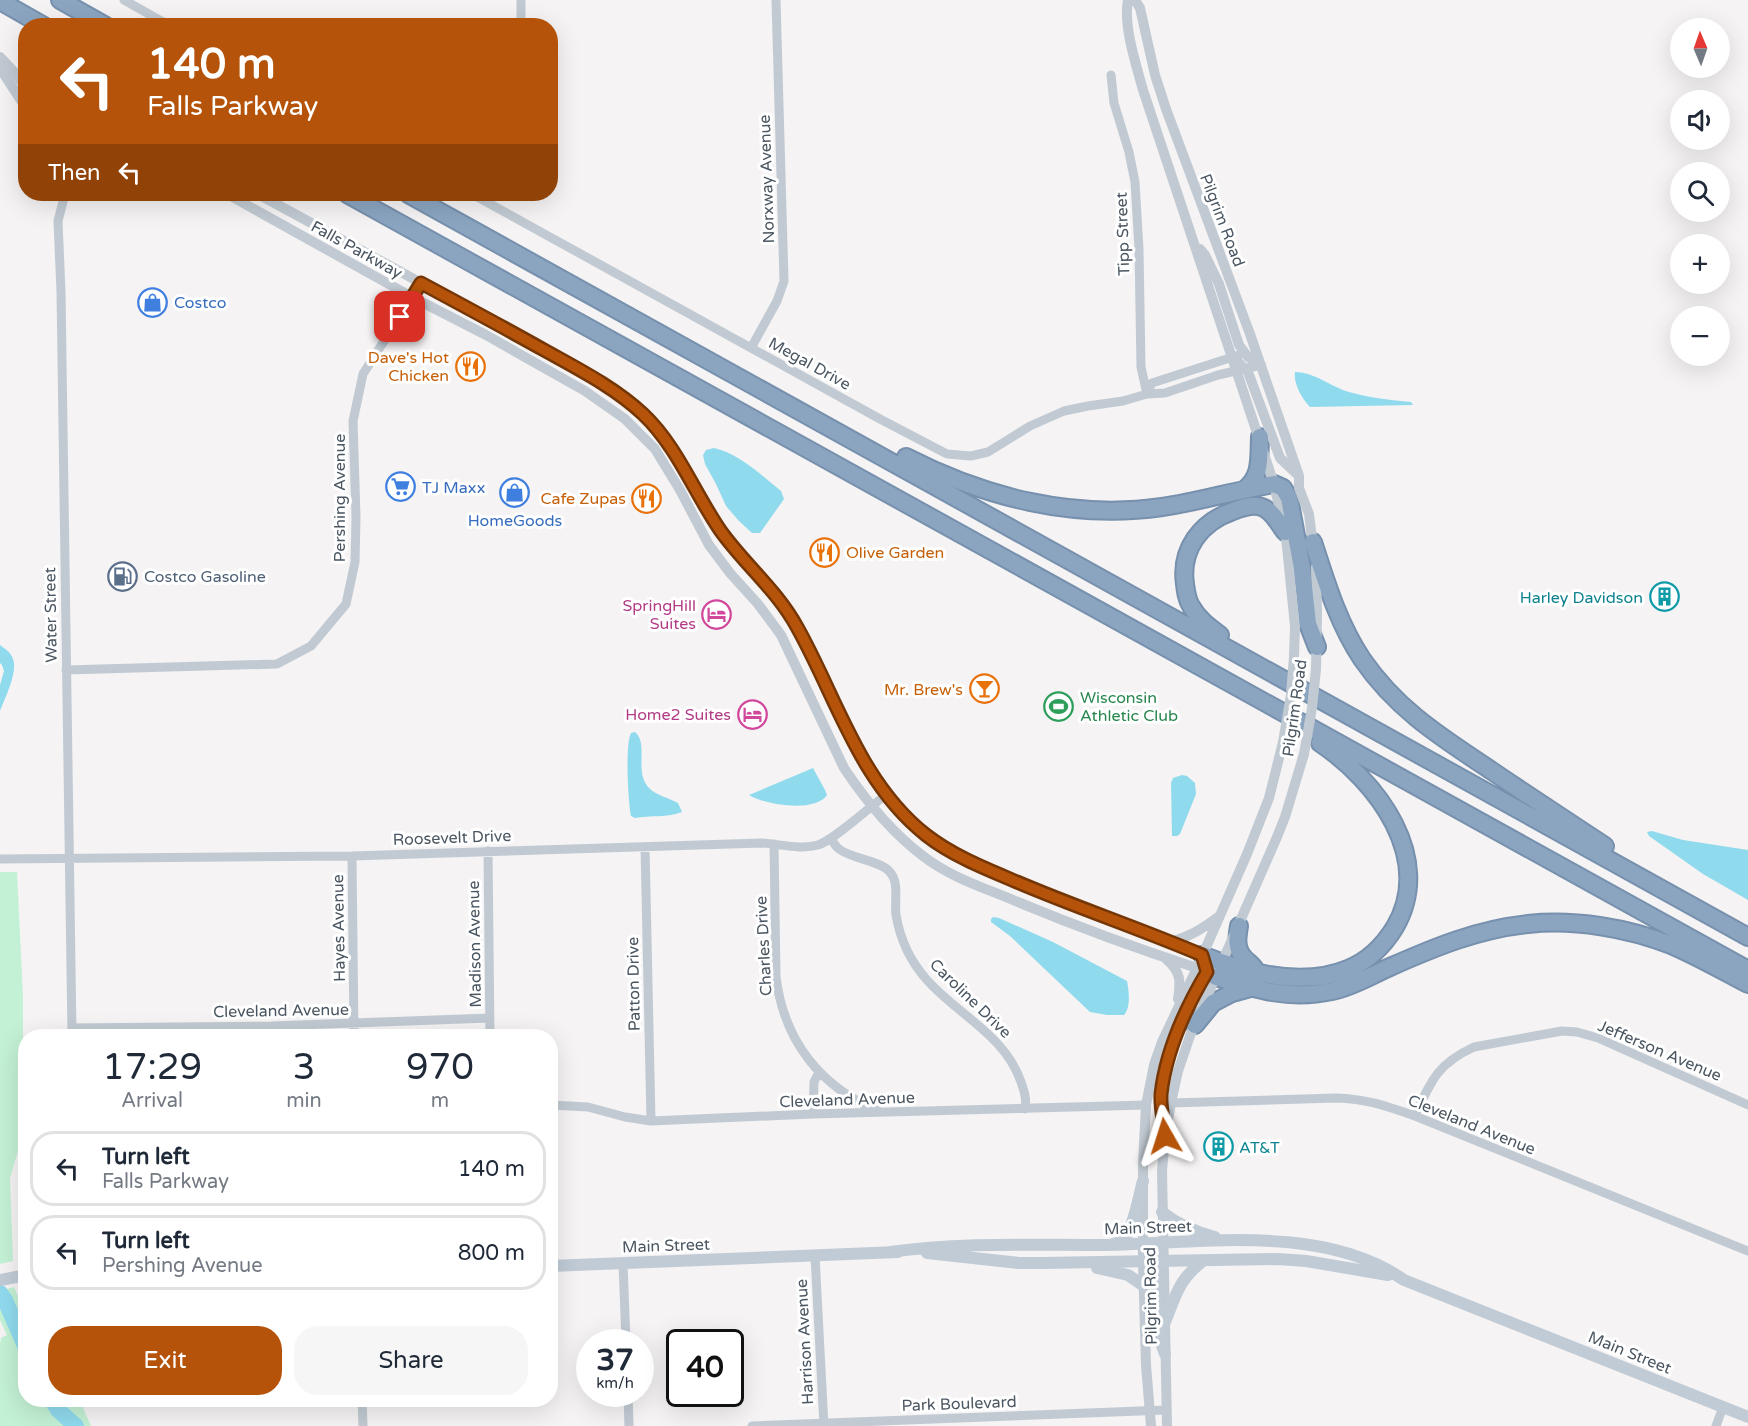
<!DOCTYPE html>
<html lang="en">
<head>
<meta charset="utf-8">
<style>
	:root { --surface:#fff; --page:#f6f6f7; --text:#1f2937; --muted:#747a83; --line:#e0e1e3; --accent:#b45309 }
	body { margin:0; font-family:"Varela Round",sans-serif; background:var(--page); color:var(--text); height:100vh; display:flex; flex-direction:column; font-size:22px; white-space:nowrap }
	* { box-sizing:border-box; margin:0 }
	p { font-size:20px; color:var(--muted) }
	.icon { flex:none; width:33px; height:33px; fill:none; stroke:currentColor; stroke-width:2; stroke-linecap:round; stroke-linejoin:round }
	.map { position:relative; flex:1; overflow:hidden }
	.sheet { position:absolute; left:18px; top:1029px; width:540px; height:378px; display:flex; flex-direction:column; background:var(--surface); border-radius:24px; box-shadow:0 6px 24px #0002 }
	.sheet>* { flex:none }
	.banner { position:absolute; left:18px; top:18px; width:540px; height:183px; border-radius:24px; box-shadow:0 6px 24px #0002; background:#b45309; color:#fff; overflow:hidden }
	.needle { width:39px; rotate:358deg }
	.controls { position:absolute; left:1670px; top:18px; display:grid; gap:12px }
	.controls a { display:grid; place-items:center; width:60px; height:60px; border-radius:50%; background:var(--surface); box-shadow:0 6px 24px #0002; font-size:30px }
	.speed { position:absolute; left:576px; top:1329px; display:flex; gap:12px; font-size:30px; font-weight:700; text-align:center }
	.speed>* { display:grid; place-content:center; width:78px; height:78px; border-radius:50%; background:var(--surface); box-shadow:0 6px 24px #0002; line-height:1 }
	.speed small { font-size:15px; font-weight:400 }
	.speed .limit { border:3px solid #111; border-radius:9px; background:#fff; color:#111 }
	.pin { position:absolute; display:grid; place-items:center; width:51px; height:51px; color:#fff; margin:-26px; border-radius:12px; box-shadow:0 3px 9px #0006 }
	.me { position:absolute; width:66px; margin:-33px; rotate:354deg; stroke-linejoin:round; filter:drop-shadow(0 0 4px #0008) }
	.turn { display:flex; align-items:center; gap:21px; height:126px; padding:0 30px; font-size:27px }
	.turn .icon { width:78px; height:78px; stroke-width:2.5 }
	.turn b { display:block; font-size:42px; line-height:51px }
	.then { display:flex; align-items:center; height:57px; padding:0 30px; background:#0003; gap:12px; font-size:22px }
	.eta { display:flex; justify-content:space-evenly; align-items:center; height:102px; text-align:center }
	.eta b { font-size:36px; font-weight:600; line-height:42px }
	.primary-button { display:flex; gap:12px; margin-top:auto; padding:12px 30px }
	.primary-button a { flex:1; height:69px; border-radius:24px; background:var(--accent); color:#fff; font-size:24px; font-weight:600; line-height:69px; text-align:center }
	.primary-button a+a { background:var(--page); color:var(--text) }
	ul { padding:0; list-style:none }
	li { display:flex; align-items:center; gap:18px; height:75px; margin:0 12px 9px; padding:0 18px; border:3px solid var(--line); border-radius:24px }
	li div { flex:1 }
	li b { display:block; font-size:22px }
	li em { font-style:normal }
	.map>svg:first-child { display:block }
	.green { fill:#c3f1d5 }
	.water { fill:#90daee }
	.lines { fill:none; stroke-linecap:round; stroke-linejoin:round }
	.river { stroke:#90daee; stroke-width:16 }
	.motorway-casing { stroke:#7690ad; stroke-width:20 }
	.minor { stroke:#c1cad2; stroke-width:9 }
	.tertiary { stroke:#c1cad2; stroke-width:10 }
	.secondary { stroke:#c1cbd6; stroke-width:12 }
	.motorway { stroke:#8ba5c1; stroke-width:16 }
	.tertiary-bridge { stroke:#c1cad2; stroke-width:10 }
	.route-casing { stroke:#753606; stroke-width:15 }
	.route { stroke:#b45309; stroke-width:10 }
	.labels { text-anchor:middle; stroke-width:6; stroke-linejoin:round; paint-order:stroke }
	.street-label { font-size:16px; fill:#4a5661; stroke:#fff }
	.shop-label { font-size:16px; fill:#366cbe; stroke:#fff; text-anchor:start }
	.food-label { font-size:16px; fill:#c56008; stroke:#fff; text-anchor:end }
	.service-label { font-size:16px; fill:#4e5e75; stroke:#fff; text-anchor:start }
	.culture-label { font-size:16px; fill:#0d838f; stroke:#fff; text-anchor:end }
	.hotel-label { font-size:16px; fill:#b23c85; stroke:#fff; text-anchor:end }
	.leisure-label { font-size:16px; fill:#27864d; stroke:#fff; text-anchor:start }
</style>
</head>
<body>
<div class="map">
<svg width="1748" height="1426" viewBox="0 0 1748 1426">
	<rect width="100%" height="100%" fill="#f5f3f3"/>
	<path class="green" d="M0 872H17L23 997V1134L10 1178 13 1261 0 1264Z
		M14 1287 25 1314 26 1400H81L84 1410 91 1426H0V1344L1 1338 7 1335 0 1320V1291Z"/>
	<path class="water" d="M1295 372C1315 372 1331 387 1349 392 1370 398 1390 400 1411 402L1413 405 1310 407C1302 399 1293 383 1295 372Z
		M714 448C740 454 761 475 781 491L784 499 760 533H752L739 521 726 506 716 484 705 464 703 455 706 450Z
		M0 645C5 649 11 652 13 659 18 672 5 698 0 711V685L4 671 2 665 0 663Z
		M635 732C649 744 634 770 648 787 655 795 669 798 678 803L682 812C668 818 650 815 635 818L631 816C628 800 625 745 631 733Z
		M813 768 825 790 827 795C815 813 765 805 749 795Z
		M1182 775 1187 776 1195 783 1196 794 1180 834 1177 836H1172L1171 783 1173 778Z
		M1652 831 1683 840 1748 850V900L1703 874 1649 836 1647 832Z
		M993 917 999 918 1053 942 1127 981C1129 991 1131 1007 1124 1015H1107L1090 1012 1010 936 991 922V919Z"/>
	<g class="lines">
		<path class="river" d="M0 1293 5 1300 26 1348
			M52 1400 58 1410 76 1426"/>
		<defs>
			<path id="motorway" d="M60 0 106 26
				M0 1 44 26
				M347 194 1748 970
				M408 194 1748 937
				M906 457C984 497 1073 520 1162 507 1198 502 1233 491 1269 485L1274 484 1283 488 1289 498 1302 568 1308 624 1317 647
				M1244 490C1262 477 1259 458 1260 437
				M1313 542C1326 582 1338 623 1362 659 1397 710 1441 737 1492 771 1529 796 1567 821 1605 846
				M1220 635C1209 627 1198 619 1191 606 1187 600 1186 592 1185 584 1180 549 1201 522 1233 511 1243 507 1255 503 1264 508 1273 512 1279 524 1285 532
				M1239 926C1237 938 1235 949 1245 959 1250 964 1255 966 1257 974
				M1202 955C1246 973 1302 988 1348 969 1368 961 1384 945 1395 927 1435 858 1377 781 1320 743
				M1216 977C1256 990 1290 1000 1332 991 1352 987 1372 975 1390 967 1435 947 1479 929 1528 924 1575 919 1628 928 1671 945 1697 956 1723 971 1748 984
				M1195 1025 1213 1003 1232 993 1250 988"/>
		</defs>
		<use href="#motorway" class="motorway-casing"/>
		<path class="minor" d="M124 0 170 26
			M521 0V26
			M1111 75 1114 103 1129 152 1135 182 1139 249 1141 367 1147 394
			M65 194 58 221 61 292 72 1036
			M472 194 880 419 947 454 971 456 988 452 1030 426 1064 411 1088 406 1123 401 1147 394 1165 393 1218 375 1261 365
			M751 348 777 301 784 281 776 0
			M1147 394 1152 383 1239 355
			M66 670 277 664 311 646 346 604 355 562 356 517 353 421 363 374 421 283
			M831 839C833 842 836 847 839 849 852 859 878 860 889 871 900 882 894 900 896 915 900 939 910 961 927 980 958 1015 1005 1035 1021 1082 1024 1091 1027 1099 1025 1109
			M774 844 776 977C784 1041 820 1087 880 1112
			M645 847 651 1121
			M488 851 490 1036
			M352 856 354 1036
			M0 859 352 856 762 843C780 844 801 850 818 845 834 840 871 806 887 794
			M72 1028 271 1026 490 1018
			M1171 1103 1336 1098C1367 1099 1386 1106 1415 1116L1748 1251
			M550 1105 588 1107 625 1117 651 1121 813 1114 1146 1105
			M813 1114 814 1082 819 1072
			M1415 1116C1431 1081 1437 1064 1474 1047L1562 1031 1577 1032 1598 1038 1748 1105
			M815 1256 824 1426
			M623 1263 626 1342
			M628 1394 629 1426
			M362 1400 363 1426
			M752 1426 1166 1410
			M1716 1426 1723 1407"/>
		<path class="tertiary" d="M1128 0C1123 26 1136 64 1143 90L1274 484 1286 537 1295 626 1294 657
			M1135 0 1140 8 1155 75 1166 109 1250 334 1299 476V488L1309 514 1313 546
			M0 57 16 74 26 88
			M0 68 26 108
			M227 194 412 297 486 335 585 391 625 419 655 449 680 490 709 545 730 573 758 604 781 635 844 768C866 801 891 832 923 856 950 877 982 887 1013 900 1073 925 1135 948 1197 968L1216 977
			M258 194 588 374 617 393 644 415 666 441 720 530 748 565 787 610 835 700 850 737 861 757 877 781 907 817 925 835 943 846 980 866 1040 892 1202 955
			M1200 249 1205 255 1219 284 1239 345 1248 357 1261 365
			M1234 358 1248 372 1280 458 1297 474
			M1316 669 1317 613 1316 567
			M1170 942C1189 937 1202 929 1218 917
			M1166 959C1181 972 1181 981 1178 999
			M1164 1121 1161 1096 1168 1059 1190 1001 1207 972 1206 967
			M1151 1426 1146 1365 1143 1262V1164L1146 1105 1154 1065 1162 1042 1197 968 1247 854 1269 798 1283 742
			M1167 1426 1162 1171 1165 1136 1171 1103 1178 1071 1191 1033 1277 837 1285 817 1304 754"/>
		<path class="secondary" d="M1162 1212C1178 1225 1195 1232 1215 1237
			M1113 1244C1118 1243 1122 1241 1125 1237 1134 1226 1139 1195 1143 1181
			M890 1252C959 1242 1030 1245 1100 1245 1196 1244 1321 1222 1404 1280L1748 1417
			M927 1253 1019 1263H1042L1278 1259 1306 1261 1388 1275
			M1150 1255 1154 1262 1158 1335 1165 1354
			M550 1266 898 1252
			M1097 1268 1128 1275 1144 1286
			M0 1280 26 1275
			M1165 1322C1176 1295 1179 1279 1203 1261"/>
		<use href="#motorway" class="motorway"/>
		<path class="tertiary-bridge" d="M1283 742 1291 695 1294 657
			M1304 754 1312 708 1316 669"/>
	</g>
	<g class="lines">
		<defs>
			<path id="route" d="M400 317 421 283C462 305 503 327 544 350 578 369 614 387 643 414 677 446 694 492 720 530 744 564 777 590 797 627 837 698 859 782 926 835 953 856 986 869 1017 882 1078 908 1141 929 1202 955L1207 972C1185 1009 1166 1051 1161 1094 1160 1107 1164 1122 1165 1136"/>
		</defs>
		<use href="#route" class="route-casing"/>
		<use href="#route" class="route"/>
	</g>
	<defs>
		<symbol id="shop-ring" viewBox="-11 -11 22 22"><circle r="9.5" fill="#fff" stroke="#3f7fe0" stroke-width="1.5"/><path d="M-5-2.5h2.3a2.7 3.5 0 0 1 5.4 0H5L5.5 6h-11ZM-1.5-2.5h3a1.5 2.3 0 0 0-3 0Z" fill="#3f7fe0"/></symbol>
		<symbol id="restaurant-ring" viewBox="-11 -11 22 22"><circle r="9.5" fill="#fff" stroke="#e8710a" stroke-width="1.5"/><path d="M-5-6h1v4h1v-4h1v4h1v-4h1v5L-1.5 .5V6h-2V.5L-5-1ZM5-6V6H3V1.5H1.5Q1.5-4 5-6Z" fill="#e8710a"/></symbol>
		<symbol id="supermarket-ring" viewBox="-11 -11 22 22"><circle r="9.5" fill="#fff" stroke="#3f7fe0" stroke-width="1.5"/><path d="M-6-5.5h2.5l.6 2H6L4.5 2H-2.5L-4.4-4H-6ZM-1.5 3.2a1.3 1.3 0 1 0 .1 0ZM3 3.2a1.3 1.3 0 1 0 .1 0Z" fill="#3f7fe0"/></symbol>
		<symbol id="fuel-ring" viewBox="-11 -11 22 22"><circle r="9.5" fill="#fff" stroke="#5c6f8a" stroke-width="1.5"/><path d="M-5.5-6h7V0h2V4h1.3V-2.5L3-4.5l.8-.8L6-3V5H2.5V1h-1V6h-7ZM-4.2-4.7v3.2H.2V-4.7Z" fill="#5c6f8a"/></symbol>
		<symbol id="building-ring" viewBox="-11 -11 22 22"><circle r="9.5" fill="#fff" stroke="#0f9aa8" stroke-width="1.5"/><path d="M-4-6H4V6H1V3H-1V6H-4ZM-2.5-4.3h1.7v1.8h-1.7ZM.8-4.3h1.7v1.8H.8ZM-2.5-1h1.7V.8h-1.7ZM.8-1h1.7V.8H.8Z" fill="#0f9aa8"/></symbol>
		<symbol id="hotel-ring" viewBox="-11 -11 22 22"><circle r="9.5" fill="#fff" stroke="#d1479c" stroke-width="1.5"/><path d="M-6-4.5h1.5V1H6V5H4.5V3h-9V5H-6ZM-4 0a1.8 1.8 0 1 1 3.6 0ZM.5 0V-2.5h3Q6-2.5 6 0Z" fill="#d1479c"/></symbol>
		<symbol id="bar-ring" viewBox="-11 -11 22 22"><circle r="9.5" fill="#fff" stroke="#e8710a" stroke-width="1.5"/><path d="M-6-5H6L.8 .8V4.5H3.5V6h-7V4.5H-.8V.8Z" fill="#e8710a"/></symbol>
		<symbol id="stadium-ring" viewBox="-11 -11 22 22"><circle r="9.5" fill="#fff" stroke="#2e9e5b" stroke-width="1.5"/><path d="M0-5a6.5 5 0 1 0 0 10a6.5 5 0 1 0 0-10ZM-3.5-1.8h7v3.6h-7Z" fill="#2e9e5b"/></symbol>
	</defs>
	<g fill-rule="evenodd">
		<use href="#shop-ring" x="136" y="286" width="33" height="33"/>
		<use href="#restaurant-ring" x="454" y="350" width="33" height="33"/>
		<use href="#supermarket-ring" x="384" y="470" width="33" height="33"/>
		<use href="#shop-ring" x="498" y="476" width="33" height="33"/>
		<use href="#restaurant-ring" x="630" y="482" width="33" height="33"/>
		<use href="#restaurant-ring" x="808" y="536" width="33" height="33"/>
		<use href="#fuel-ring" x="106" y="560" width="33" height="33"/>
		<use href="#building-ring" x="1648" y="580" width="33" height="33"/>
		<use href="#hotel-ring" x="700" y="598" width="33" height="33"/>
		<use href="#bar-ring" x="968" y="672" width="33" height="33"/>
		<use href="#stadium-ring" x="1042" y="690" width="33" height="33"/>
		<use href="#hotel-ring" x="736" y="698" width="33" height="33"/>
		<use href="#building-ring" x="1202" y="1130" width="33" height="33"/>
	</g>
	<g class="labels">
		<g class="street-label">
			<text transform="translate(766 179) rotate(-92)" y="6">Norxway Avenue</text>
			<text transform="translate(1223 220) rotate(69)" y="6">Pilgrim Road</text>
			<text transform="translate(1122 234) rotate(-92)" y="6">Tipp Street</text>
			<text transform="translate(357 249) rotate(29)" y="6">Falls Parkway</text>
			<text transform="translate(810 363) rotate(29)" y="6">Megal Drive</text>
			<text transform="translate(339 498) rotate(-90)" y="6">Pershing Avenue</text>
			<text transform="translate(50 615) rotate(-91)" y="6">Water Street</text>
			<text transform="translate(1294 708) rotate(-82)" y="6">Pilgrim Road</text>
			<text transform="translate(452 837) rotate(-2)" y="6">Roosevelt Drive</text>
			<text transform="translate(338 928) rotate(-91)" y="6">Hayes Avenue</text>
			<text transform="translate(474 944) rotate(-91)" y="6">Madison Avenue</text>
			<text transform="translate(763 946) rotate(-93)" y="6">Charles Drive</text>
			<text transform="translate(633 984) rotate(-91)" y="6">Patton Drive</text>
			<text transform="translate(971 998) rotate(44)" y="6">Caroline Drive</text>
			<text transform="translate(281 1010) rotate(-1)" y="6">Cleveland Avenue</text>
			<text transform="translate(1660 1050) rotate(23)" y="6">Jefferson Avenue</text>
			<text transform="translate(847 1099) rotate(-2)" y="6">Cleveland Avenue</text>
			<text transform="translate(1472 1124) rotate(22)" y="6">Cleveland Avenue</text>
			<text transform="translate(1148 1227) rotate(-2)" y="6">Main Street</text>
			<text transform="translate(666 1245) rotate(-2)" y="6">Main Street</text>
			<text transform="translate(1150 1296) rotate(-91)" y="6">Pilgrim Road</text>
			<text transform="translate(804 1342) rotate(-93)" y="6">Harrison Avenue</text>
			<text transform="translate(1630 1352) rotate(22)" y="6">Main Street</text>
			<text transform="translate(959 1403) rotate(-2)" y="6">Park Boulevard</text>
		</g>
		<g class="shop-label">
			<text x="174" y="308">Costco</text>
			<text x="422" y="493">TJ Maxx</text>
			<text x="515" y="526" text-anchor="middle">HomeGoods</text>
		</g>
		<g class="food-label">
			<text x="449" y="363">Dave's Hot<tspan x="449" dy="18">Chicken</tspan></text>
			<text x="626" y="504">Cafe Zupas</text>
			<text x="846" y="558" text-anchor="start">Olive Garden</text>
			<text x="963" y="695">Mr. Brew's</text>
		</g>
		<g class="service-label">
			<text x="144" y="582">Costco Gasoline</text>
		</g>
		<g class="culture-label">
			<text x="1643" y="603">Harley Davidson</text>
			<text x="1239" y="1153" text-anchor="start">AT&amp;T</text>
		</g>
		<g class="hotel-label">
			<text x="696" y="611">SpringHill<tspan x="696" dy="18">Suites</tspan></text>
			<text x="731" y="720">Home2 Suites</text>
		</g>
		<g class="leisure-label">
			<text x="1080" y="703">Wisconsin<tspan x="1080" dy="18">Athletic Club</tspan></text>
		</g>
	</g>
</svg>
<div class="controls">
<a><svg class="needle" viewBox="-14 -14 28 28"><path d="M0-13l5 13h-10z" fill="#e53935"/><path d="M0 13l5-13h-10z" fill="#747a83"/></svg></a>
<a><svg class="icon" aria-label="sound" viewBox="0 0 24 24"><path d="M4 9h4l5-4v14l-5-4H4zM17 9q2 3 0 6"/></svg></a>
<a><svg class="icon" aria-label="search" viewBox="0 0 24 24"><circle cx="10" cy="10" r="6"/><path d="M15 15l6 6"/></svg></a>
<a>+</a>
<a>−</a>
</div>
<div class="speed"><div>37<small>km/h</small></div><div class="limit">40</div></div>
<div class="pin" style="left:400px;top:317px;background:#d93025"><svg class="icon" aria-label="arrive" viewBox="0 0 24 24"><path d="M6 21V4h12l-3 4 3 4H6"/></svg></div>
<svg class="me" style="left:1165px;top:1136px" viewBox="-20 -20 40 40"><path d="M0-17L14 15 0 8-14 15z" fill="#b45309" stroke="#fff" stroke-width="4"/></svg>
<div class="banner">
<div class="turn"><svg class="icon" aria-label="left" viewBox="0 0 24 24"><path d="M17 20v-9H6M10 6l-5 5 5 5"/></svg><div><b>140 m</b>Falls Parkway</div></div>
<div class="then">Then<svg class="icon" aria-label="left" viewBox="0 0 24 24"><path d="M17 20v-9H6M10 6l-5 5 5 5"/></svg></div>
</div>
<section class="sheet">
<div class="eta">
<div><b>17:29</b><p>Arrival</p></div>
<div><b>3</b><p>min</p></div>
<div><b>970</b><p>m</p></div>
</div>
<ul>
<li><svg class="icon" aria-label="left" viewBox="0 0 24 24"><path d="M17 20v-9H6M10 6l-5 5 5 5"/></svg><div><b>Turn left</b><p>Falls Parkway</p></div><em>140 m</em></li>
<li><svg class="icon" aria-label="left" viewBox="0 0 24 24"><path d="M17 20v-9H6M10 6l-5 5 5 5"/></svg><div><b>Turn left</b><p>Pershing Avenue</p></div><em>800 m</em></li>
</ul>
<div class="primary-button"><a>Exit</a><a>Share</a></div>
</section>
</div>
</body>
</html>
